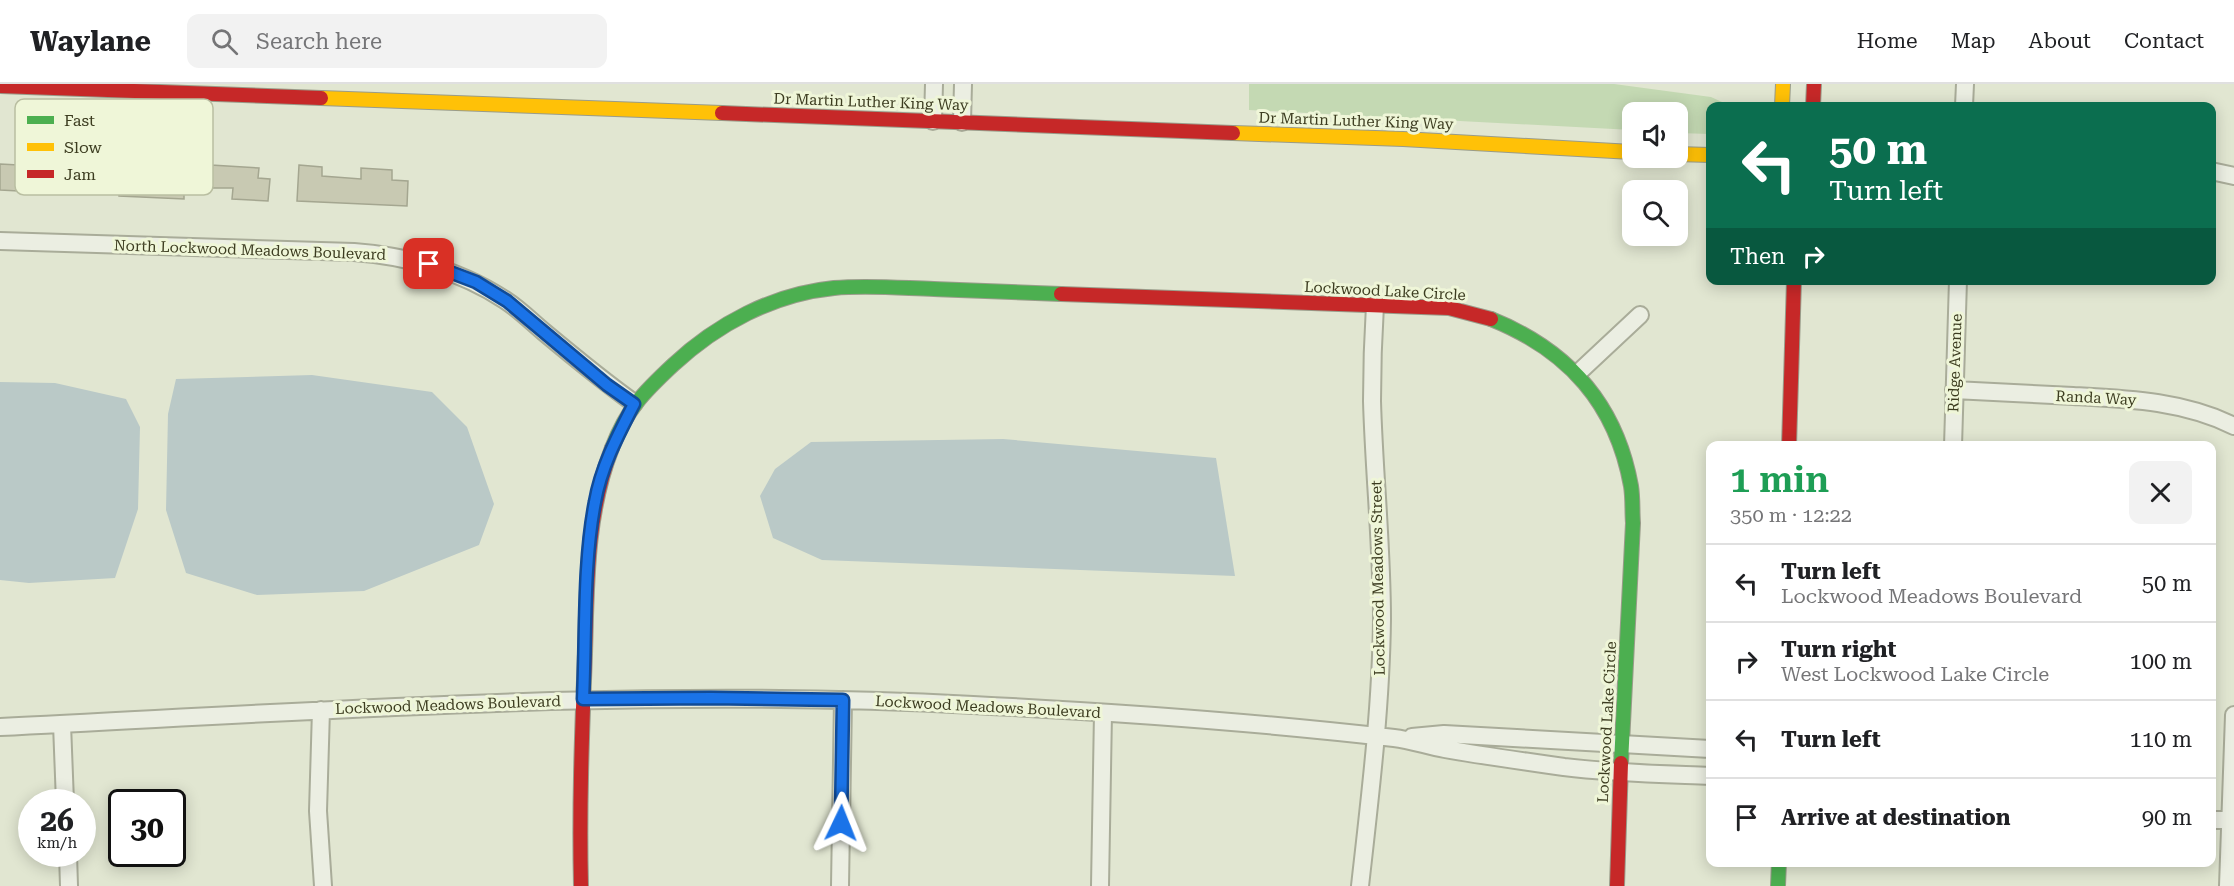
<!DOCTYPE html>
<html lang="en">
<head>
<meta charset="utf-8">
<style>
	:root { --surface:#fff; --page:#f2f2f2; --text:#202124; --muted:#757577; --line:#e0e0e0 }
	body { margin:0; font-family:"Roboto Serif",serif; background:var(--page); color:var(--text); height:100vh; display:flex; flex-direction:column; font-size:22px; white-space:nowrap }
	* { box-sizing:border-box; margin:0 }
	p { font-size:20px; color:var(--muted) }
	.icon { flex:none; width:33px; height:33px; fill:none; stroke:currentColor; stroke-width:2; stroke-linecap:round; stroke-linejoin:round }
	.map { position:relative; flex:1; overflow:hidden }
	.details { position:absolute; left:1706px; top:357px; width:510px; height:426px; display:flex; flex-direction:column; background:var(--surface); border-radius:12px; box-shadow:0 3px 15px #0003 }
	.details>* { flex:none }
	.guide { position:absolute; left:1706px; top:18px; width:510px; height:183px; border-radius:12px; box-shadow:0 3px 15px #0003; background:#0b6e4f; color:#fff; overflow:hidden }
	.fabs { position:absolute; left:1622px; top:18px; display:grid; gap:12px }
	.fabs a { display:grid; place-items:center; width:66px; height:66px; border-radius:12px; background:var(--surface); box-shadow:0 3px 15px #0003; font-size:30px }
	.speed { position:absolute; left:18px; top:705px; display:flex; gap:12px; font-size:30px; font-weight:700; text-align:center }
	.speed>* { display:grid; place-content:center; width:78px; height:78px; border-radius:50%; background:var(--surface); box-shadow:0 3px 15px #0003; line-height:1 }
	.speed small { font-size:15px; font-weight:400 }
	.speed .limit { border:3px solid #111; border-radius:9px; background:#fff; color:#111 }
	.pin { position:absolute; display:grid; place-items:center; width:51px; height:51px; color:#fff; margin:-26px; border-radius:12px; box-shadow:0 3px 9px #0006 }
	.me { position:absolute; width:66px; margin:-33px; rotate:2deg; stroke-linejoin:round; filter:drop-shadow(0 0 4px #0008) }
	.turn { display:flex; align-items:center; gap:21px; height:126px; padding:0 24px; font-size:27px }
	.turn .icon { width:78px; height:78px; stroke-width:2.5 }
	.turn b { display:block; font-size:42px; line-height:51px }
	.then { display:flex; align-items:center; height:57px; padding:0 24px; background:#0003; gap:12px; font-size:22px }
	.round { display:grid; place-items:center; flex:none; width:63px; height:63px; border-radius:12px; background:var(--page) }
	.headline { display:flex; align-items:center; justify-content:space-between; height:102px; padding:0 24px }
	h1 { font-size:36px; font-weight:600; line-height:45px; color:#1e9e55 }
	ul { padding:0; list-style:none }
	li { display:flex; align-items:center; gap:18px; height:78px; padding:0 24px; border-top:2px solid var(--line) }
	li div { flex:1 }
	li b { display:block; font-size:22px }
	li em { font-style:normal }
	header { display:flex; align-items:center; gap:36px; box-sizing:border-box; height:84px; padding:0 30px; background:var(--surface); border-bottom:2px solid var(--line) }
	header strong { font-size:28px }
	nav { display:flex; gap:33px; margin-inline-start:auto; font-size:21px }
	.search { width:420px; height:54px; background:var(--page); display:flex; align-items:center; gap:15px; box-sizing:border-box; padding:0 21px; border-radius:12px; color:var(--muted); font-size:22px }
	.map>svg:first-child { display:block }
	.green { fill:#c4d9b3 }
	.water { fill:#bac9c7 }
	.building { fill:#c8c9b2; stroke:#a4a690; stroke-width:1.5 }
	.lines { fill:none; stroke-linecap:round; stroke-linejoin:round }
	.street-casing { stroke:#a9ac99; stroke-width:20 }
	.fast-casing { stroke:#999c8a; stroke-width:16 }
	.slow-casing { stroke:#999c8a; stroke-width:16 }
	.jam-casing { stroke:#999c8a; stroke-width:16 }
	.street { stroke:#ebeee2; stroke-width:16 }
	.fast { stroke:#4caf50; stroke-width:14 }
	.slow { stroke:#ffc107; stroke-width:14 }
	.jam { stroke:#c62828; stroke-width:14 }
	.route-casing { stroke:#114b97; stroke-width:15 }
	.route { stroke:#1a73e8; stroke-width:10 }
	.labels { text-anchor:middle; stroke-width:6; stroke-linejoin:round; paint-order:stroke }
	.street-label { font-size:15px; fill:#3c3c20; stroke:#eff6d8 }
	.key { fill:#eff6d8; stroke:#b9bea1; stroke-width:1.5 }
	.key-label { font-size:16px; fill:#3c3c20 }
</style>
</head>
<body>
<header>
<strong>Waylane</strong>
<div class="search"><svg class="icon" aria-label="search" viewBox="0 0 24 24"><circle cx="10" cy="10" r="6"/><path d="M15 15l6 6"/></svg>Search here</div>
<nav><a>Home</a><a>Map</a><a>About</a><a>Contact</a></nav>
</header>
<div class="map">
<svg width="2234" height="802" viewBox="0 0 2234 802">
	<rect width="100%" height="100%" fill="#e1e6d1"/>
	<path class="green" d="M1249 0H1614L1711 13 1731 22H1710V50L1677 49V28H1632V46L1249 26Z"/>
	<path class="water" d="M312 291 432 308 467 343 494 420 479 461 364 507 257 511 186 489 166 426 168 330 176 295Z
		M0 298 55 299 126 315 140 343 138 425 115 494 29 499 0 496Z
		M1003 355 1216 374 1235 492 822 476 773 454 760 412 775 385 811 358Z"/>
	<path class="building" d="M159 71H211V81L259 84 258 94 270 95 268 117 232 115 233 104H184V115L119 112V101L74 100V110L0 106V80L56 83 57 74 95 76V73L159 74Z
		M299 81 322 83V92L361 95V84L392 86V96L408 97 407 122 297 117Z"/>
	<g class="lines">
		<defs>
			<path id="street" d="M1964 22 1965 0
				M933 37 934 0
				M962 38 963 0
				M2211 87 2234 92
				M0 157 354 168C408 172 459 186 505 216 519 225 531 237 544 248 574 273 603 297 634 319
				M1578 289 1640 231
				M1954 306C1994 308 2033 310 2073 312 2129 315 2183 317 2234 342
				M1953 362 1958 196
				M321 626 318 727 323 802
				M62 640 65 718
				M0 643C324 627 648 603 973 621 1114 628 1254 638 1394 654 1411 656 1428 662 1445 665 1484 672 1524 677 1564 683 1612 689 1661 690 1710 692
				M1412 653 1444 650 1710 665
				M2211 736H2234
				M68 770 69 802
				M840 802 843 616
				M1100 802 1103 629
				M1360 802C1370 713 1381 624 1382 535 1382 462 1374 389 1372 317 1372 285 1373 253 1375 221
				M2228 802 2234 631"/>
			<path id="fast" d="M1491 235C1568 266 1616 319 1631 402 1633 414 1632 427 1633 439L1621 679
				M612 364C627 325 643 309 673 281 717 240 773 210 834 204 867 201 901 204 934 205 976 207 1018 208 1061 210
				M1778 802 1779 778"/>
			<path id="slow" d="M321 14 722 29
				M1782 22 1783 0
				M1233 49 1403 55 1632 68
				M1677 70 1710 71"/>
			<path id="jam" d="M0 2 321 14
				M1813 22 1814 0
				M722 29 1233 49
				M1061 210 1449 224 1491 235
				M1789 362 1794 196
				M581 802C579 724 582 648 585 570 587 500 586 430 612 364
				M1617 802 1621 679"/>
		</defs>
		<use href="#street" class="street-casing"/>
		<use href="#fast" class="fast-casing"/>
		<use href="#slow" class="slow-casing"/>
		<use href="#jam" class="jam-casing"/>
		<use href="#street" class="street"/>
		<use href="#fast" class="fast"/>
		<use href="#slow" class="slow"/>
		<use href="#jam" class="jam"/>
	</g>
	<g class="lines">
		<defs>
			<path id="route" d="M429 180 476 198 507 217 607 301 634 320C618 351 601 383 595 418 583 479 586 552 583 615L711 614 843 616 841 739"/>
		</defs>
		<use href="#route" class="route-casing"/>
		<use href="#route" class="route"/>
	</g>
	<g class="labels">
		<g class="street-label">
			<text transform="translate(871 18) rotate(2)" y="5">Dr Martin Luther King Way</text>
			<text transform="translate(1356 37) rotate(2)" y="5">Dr Martin Luther King Way</text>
			<text transform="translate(250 166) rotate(2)" y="5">North Lockwood Meadows Boulevard</text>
			<text transform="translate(1385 207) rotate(3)" y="5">Lockwood Lake Circle</text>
			<text transform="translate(1955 279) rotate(-88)" y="5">Ridge Avenue</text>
			<text transform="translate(2096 314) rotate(3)" y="5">Randa Way</text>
			<text transform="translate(1378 494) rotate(-91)" y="5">Lockwood Meadows Street</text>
			<text transform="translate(448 621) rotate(-2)" y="5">Lockwood Meadows Boulevard</text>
			<text transform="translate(988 623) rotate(3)" y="5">Lockwood Meadows Boulevard</text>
			<text transform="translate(1607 638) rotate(-87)" y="5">Lockwood Lake Circle</text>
		</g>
	</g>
	<rect x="15" y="15" width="198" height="96" rx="9" class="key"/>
	<rect x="27" y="32" width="27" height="8" fill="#4caf50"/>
	<rect x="27" y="59" width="27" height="8" fill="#ffc107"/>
	<rect x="27" y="86" width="27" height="8" fill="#c62828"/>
	<g class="key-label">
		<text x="64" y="42">Fast</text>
		<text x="64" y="69">Slow</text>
		<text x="64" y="96">Jam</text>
	</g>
</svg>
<div class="fabs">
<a><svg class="icon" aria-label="sound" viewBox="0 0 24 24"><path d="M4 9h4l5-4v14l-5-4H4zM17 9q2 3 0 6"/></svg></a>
<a><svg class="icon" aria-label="search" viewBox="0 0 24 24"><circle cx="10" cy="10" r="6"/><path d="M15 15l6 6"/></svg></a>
</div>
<div class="speed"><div>26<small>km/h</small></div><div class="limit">30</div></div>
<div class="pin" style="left:429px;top:180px;background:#d93025"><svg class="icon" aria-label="arrive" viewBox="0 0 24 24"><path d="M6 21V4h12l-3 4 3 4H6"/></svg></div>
<svg class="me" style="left:841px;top:739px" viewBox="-20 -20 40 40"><path d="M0-17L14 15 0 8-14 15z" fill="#1a73e8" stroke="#fff" stroke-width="4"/></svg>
<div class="guide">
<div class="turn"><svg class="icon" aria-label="left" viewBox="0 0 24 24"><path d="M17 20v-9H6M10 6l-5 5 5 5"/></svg><div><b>50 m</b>Turn left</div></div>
<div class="then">Then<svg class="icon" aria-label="right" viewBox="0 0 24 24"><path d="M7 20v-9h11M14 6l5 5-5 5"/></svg></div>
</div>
<section class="details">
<div class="headline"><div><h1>1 min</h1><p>350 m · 12:22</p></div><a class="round"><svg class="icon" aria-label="close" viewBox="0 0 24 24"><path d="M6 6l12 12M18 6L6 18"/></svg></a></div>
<ul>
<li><svg class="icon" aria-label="left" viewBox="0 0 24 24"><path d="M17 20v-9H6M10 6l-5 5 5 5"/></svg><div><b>Turn left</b><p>Lockwood Meadows Boulevard</p></div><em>50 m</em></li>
<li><svg class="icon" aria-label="right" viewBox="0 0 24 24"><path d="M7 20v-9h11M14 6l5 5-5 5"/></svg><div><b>Turn right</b><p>West Lockwood Lake Circle</p></div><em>100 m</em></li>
<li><svg class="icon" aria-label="left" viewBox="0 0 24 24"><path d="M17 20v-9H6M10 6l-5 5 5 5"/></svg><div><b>Turn left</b></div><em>110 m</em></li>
<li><svg class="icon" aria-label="arrive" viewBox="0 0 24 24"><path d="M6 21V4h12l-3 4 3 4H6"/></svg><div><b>Arrive at destination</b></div><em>90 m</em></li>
</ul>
</section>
</div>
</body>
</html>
